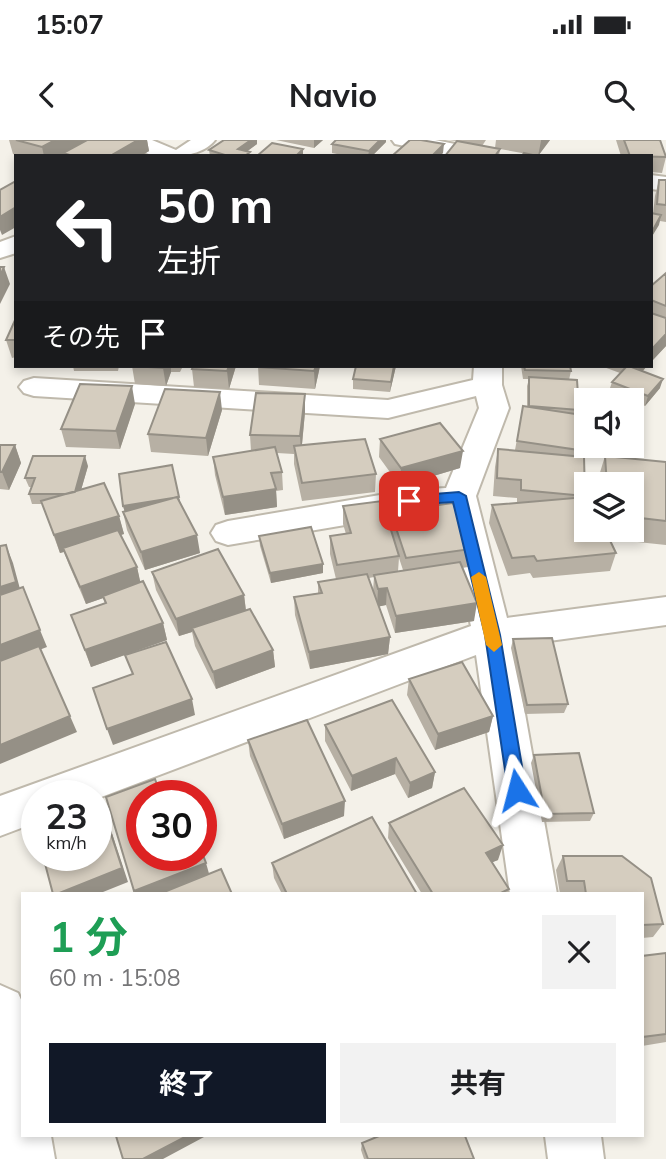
<!DOCTYPE html>
<html lang="ja">
<head>
<meta charset="utf-8">
<style>
	:root { --surface:#fff; --page:#f2f2f2; --text:#202124; --muted:#757577; --accent:#111827 }
	body { margin:0; font-family:Mulish,"Noto Sans JP",sans-serif; background:var(--page); color:var(--text); height:100vh; display:flex; flex-direction:column; font-size:26px; white-space:nowrap }
	* { box-sizing:border-box; margin:0 }
	p { font-size:23px; color:var(--muted) }
	.icon { flex:none; width:38px; height:38px; fill:none; stroke:currentColor; stroke-width:2; stroke-linecap:round; stroke-linejoin:round }
	.map { position:relative; flex:1; overflow:hidden }
	.sheet { position:absolute; left:21px; top:752px; width:623px; height:245px; display:flex; flex-direction:column; background:var(--surface); border-radius:0px; box-shadow:0 4px 10px #0003 }
	.sheet>* { flex:none }
	.guide { position:absolute; left:14px; top:14px; width:639px; height:214px; border-radius:0px; box-shadow:0 4px 10px #0003; background:#202124; color:#fff; overflow:hidden }
	.fabs { position:absolute; left:574px; top:248px; display:grid; gap:14px }
	.fabs a { display:grid; place-items:center; width:70px; height:70px; border-radius:0px; background:var(--surface); box-shadow:0 4px 10px #0003; font-size:35px }
	.speed { position:absolute; left:21px; top:640px; display:flex; gap:14px; font-size:35px; font-weight:700; text-align:center }
	.speed>* { display:grid; place-content:center; width:91px; height:91px; border-radius:50%; background:var(--surface); box-shadow:0 4px 10px #0003; line-height:1 }
	.speed small { font-size:18px; font-weight:400 }
	.speed .limit { border:10px solid #d22; background:#fff; color:#111 }
	.pin { position:absolute; display:grid; place-items:center; width:60px; height:60px; color:#fff; margin:-30px; border-radius:14px; box-shadow:0 4px 10px #0006 }
	.me { position:absolute; width:77px; margin:-38px; rotate:351deg; stroke-linejoin:round; filter:drop-shadow(0 0 5px #0008) }
	.turn { display:flex; align-items:center; gap:24px; height:147px; padding:0 28px; font-size:32px }
	.turn .icon { width:91px; height:91px; stroke-width:2.5 }
	.turn b { display:block; font-size:49px; line-height:60px }
	.then { display:flex; align-items:center; height:66px; padding:0 28px; background:#0003; gap:14px; font-size:26px }
	.round { display:grid; place-items:center; flex:none; width:74px; height:74px; border-radius:0px; background:var(--page) }
	.head { display:flex; align-items:center; justify-content:space-between; height:119px; padding:0 28px }
	h1 { font-size:42px; font-weight:700; line-height:52px; color:#1e9e55 }
	.button { display:flex; gap:14px; margin-top:auto; padding:14px 28px }
	.button a { flex:1; height:80px; border-radius:0px; background:var(--accent); color:#fff; font-size:28px; font-weight:700; line-height:80px; text-align:center }
	.button a+a { background:var(--page); color:var(--text) }
	.status { display:flex; justify-content:space-between; align-items:center; height:49px; padding:0 35px; background:var(--surface); direction:ltr }
	.status svg { height:19px; fill:currentColor }
	header { display:flex; justify-content:space-between; align-items:center; height:91px; padding:0 28px; background:var(--surface); font-size:32px; font-weight:700 }
	.map>svg:first-child { display:block }
	.lines { fill:none; stroke-linecap:round; stroke-linejoin:round }
	.minor-casing { stroke:#bfb9ac; stroke-width:4 }
	.minor { fill:#fff; fill-rule:evenodd }
	.wall { fill:#b7b0a4; fill-rule:evenodd }
	.shaded-wall { fill:#959086 }
	.building { fill:#d5cdbf; stroke:#959086; stroke-width:2 }
	.route { fill:#1a73e8; stroke:#114b97; stroke-width:2 }
	.slow { fill:#f59e0b }
</style>
</head>
<body>
<div class="status"><b>15:07</b><svg viewBox="0 0 49 12"><path d="M0 12V9h3v3zM5 12V6h3v6zM10 12V3h3v9zM15 12V0h3v12zM26 1h20v11H26zM47 4h2v5h-2z"/></svg></div>
<header><svg class="icon" aria-label="back" viewBox="0 0 24 24"><path d="M15 5l-7 7 7 7"/></svg>Navio<svg class="icon" aria-label="search" viewBox="0 0 24 24"><circle cx="10" cy="10" r="6"/><path d="M15 15l6 6"/></svg></header>
<div class="map">
<svg width="666" height="1019" viewBox="0 0 666 1019">
	<rect width="100%" height="100%" fill="#f4f1e9"/>
	<g class="lines">
		<defs>
			<path id="minor" d="M125 0H152L176 10 191 0H215C199 22 141 22 125 0Z
				M392 0H435L495 12 498 16H453L395 4Z
				M651 35 666 37V51L651 49Z
				M16 96V113L0 118V102Z
				M474 226H502V245L509 268 476 356 507 478 666 457V485L513 506 557 754H510L476 515 96 659V656H37V682L0 696V656L471 486 445 368 228 405 216 401 211 393 216 385 228 381 409 350 446 348 479 268 476 256 388 278 34 256 24 253 19 247 24 241 34 238 388 260 473 240Z
				M0 845 18 853 23 864V996H51L55 1019H0Z
				M545 996H601L604 1019H548Z"/>
		</defs>
		<use href="#minor" class="minor-casing"/>
		<use href="#minor" class="minor"/>
	</g>
	<path class="wall" d="M9 0H147L149 11 141 16H64L63 13 59 16H21L13 14Z
		M224 0H257V4L247 11 250 16H210L209 10Z
		M276 0H323L314 8Z
		M336 0H386V2L372 16H347L332 13V4Z
		M448 0H486L482 6 495 8 496 0H550L538 16 500 9 499 16H445L457 1Z
		M616 0H660L666 17 662 33 651 32V16H621Z
		M659 40H666V82L660 81 651 98V73L653 74 655 56Z
		M666 133V206L651 222V146Z
		M16 178V217L12 218 6 200Z
		M73 226H119L118 231H74Z
		M132 226H183L180 232H171L166 246 135 244Z
		M193 226H236L229 249 194 247 192 229Z
		M258 226H320L315 249 259 245Z
		M396 226 390 252 353 249V239Z
		M521 226H570L571 231 569 240 579 270 578 274 579 310 577 317 586 390H632V345H598V339L605 316 666 322V405L609 399 616 413 610 431 533 438 530 433 508 436 489 383 492 365 517 363V358L493 356 495 327 498 309 515 310 523 266 527 267V246L529 239H523Z
		M601 226H647L643 231 660 248 645 266 609 251 612 242 620 233Z
		M135 264 120 309 66 307 61 289Z
		M222 270 208 316 151 312 148 294Z
		M305 272 302 305 376 334 375 352 302 361 294 324V314L277 313 282 332 283 350 276 351 277 367 225 375 215 335 213 317 251 311 250 295Z
		M380 299 460 328 400 346 379 317Z
		M0 305H15L21 323 9 350 0 349Z
		M88 326 81 350 119 376 124 394 120 395 137 427 140 442 163 483 167 500 91 527 71 475 105 463 103 458 86 464 69 425 64 412 60 413 42 364H32L29 354 31 347H29L25 338Z
		M387 361 439 365 471 409 468 427 462 428 474 481 395 493 386 465 379 466 390 497 388 514 310 529 295 475 294 457 318 453V442L336 439 330 414V396L346 394 343 384V366L387 375ZM399 418 403 430 398 431ZM374 437 373 451 369 438Z
		M180 362 200 413 145 430 127 390 123 372H125L123 366Z
		M259 396 323 433 271 443 260 406Z
		M152 432 244 455 246 470 273 510 275 527 216 549 195 506 192 492 179 496 156 450Z
		M513 499 568 564 564 573 525 574 511 508Z
		M409 539 493 576 489 592 435 610 407 555Z
		M325 585 435 632 432 648 408 658 395 634 351 651 325 601Z
		M248 600 344 676 284 699 250 616Z
		M534 615 594 673 590 681 542 682 531 623Z
		M389 683 498 720 492 722 509 749 507 754H422L388 698Z
		M563 716H622L651 738 663 784 653 797 642 798V754H560L556 730Z
		M272 723 417 754H282L274 738Z
		M666 813V902L642 906V816Z
		M362 1003 474 1019H364L361 1010Z"/>
	<path class="shaded-wall" d="M55 0H87L59 16H44L42 7Z
		M138 0H147L149 11 141 16H110Z
		M251 0H257V4L241 16 238 9Z
		M314 0H323L314 8Z
		M380 0H386V2L372 16H368L369 11Z
		M541 0H550L538 16 541 1Z
		M444 4 443 13 440 16H432Z
		M303 9V16H296Z
		M16 67V87L2 95 0 90V77Z
		M661 75 659 85 651 98 653 90Z
		M4 127 10 144 0 164V136Z
		M666 194V206L651 222V210Z
		M164 226H171V232L166 246 163 228Z
		M229 226H236L229 249 227 231Z
		M316 226H320L315 249 314 231Z
		M394 226H396L390 252 391 242Z
		M639 226H647L635 239Z
		M663 239 660 248 645 266 648 256Z
		M132 246 135 264 120 309 116 291Z
		M220 252 222 270 208 316 206 298Z
		M305 254V272L301 314 300 296Z
		M15 305 21 323 9 350 2 332Z
		M463 311 460 328 400 346 401 328Z
		M85 316 88 326 77 364 74 354Z
		M276 349 277 367 225 375 223 357Z
		M179 357 181 366 126 376 123 366Z
		M119 376 124 394 60 413 54 395Z
		M197 395 200 413 145 430 141 412Z
		M6 405 13 423 23 460 0 467V447Z
		M323 424V433L271 443 270 433Z
		M137 427 141 445 86 464 80 447Z
		M387 448 386 465 377 467 378 449Z
		M244 455 246 472 192 488V492L179 496 176 479Z
		M477 463 474 481 395 493 396 476Z
		M163 483 167 500 91 527 85 510Z
		M40 490 47 507 0 525V505Z
		M390 497 388 514 310 529 309 512Z
		M273 510 275 527 216 549 213 532Z
		M192 559 195 575 113 605 107 589Z
		M70 576 77 592 0 624V605Z
		M493 576 489 592 435 610 438 594Z
		M396 618 395 634 351 651 352 636Z
		M435 632 432 648 408 658 410 643Z
		M345 661 344 676 284 699 282 684Z
		M102 666 108 681 128 742 98 754H57Z
		M503 705 498 720 481 727 486 713Z
		M206 723 210 737 165 754H135L134 751Z
		M187 996H203L204 997 163 1019H143Z"/>
	<path class="building" d="M16 0H55L42 7Z
		M87 0H138L110 16H73L63 13Z
		M224 0H251L238 9 250 12 245 16H228L209 10Z
		M336 0H380L369 11 332 4Z
		M410 0H421L444 4 432 16H392Z
		M624 0H660L666 17 630 16Z
		M457 1 500 9 495 16H445Z
		M272 3 303 9 296 16H257Z
		M524 13 537 16H522Z
		M659 40H666V65L657 64Z
		M16 41V67L0 77V50Z
		M651 73 661 75 653 90H651Z
		M0 127H4L0 136Z
		M666 133V166L651 160V146Z
		M651 173 666 178V194L651 210Z
		M16 178V200H6Z
		M132 226H164L163 228Z
		M193 226H229L227 231 192 229Z
		M258 226H316L314 231 257 227Z
		M356 226H394L391 242 353 239Z
		M524 226H570L571 231 525 230Z
		M627 226H629L663 239 648 256 612 242Z
		M529 237 577 240 579 270 529 266Z
		M80 244 132 246 116 291 61 289Z
		M165 249 220 252 206 298 148 294Z
		M256 253 305 254 300 296 250 295Z
		M523 266 582 275 579 310 517 301Z
		M440 283 463 311 401 328 380 299Z
		M365 299 376 334 302 343 294 306Z
		M0 305H15L2 332H0Z
		M275 307 282 332 271 333 276 349 223 357 213 317Z
		M498 309 584 317 585 356 521 350V340L497 338Z
		M33 316H85L75 352 66 354H29L35 338H25Z
		M605 316 666 322V381L632 377V345H607Z
		M172 325 179 357 123 366 119 334Z
		M104 343 119 376 54 395 41 361Z
		M436 355 439 365 453 363 471 409 406 418 387 361Z
		M177 357 197 395 141 412 123 372Z
		M586 357V390H605L616 413 537 421 534 416 512 418 492 365Z
		M382 361 399 416 337 425 330 396 351 393 343 366Z
		M311 387 323 424 270 433 259 396Z
		M118 390 137 427 80 447 63 408Z
		M6 405 16 442 0 447V406Z
		M218 409 244 455 176 479 152 432Z
		M460 422 477 463 396 476 387 448 378 449 374 435Z
		M367 434 390 497 309 512 294 457 322 453 318 442Z
		M143 441 163 483 85 510 71 475 106 463 103 456Z
		M23 447 40 490 0 505V455Z
		M250 469 273 510 213 532 192 488Z
		M552 498 568 564 527 565 513 499Z
		M166 502 192 559 107 589 93 548 133 534 125 515Z
		M39 506 70 576 0 605V521Z
		M462 522 493 576 438 594 409 539Z
		M392 560 435 632 410 643 396 618 352 636 325 585Z
		M307 580 345 661 282 684 248 600Z
		M579 613 594 673 545 674 534 615Z
		M155 639 161 656H142V716H201V710L206 723 134 751 106 657Z
		M464 648 503 705 486 713 509 749 499 754H433L389 683Z
		M181 652 183 656H169Z
		M102 666 122 728 57 754H53L43 716H96V668Z
		M372 677 417 754H287L272 723Z
		M563 716H622L651 738 663 784 642 785V754H586L584 741H567Z
		M221 729 232 754H159Z
		M666 813V894L642 897V816Z
		M116 996H187L143 1019H123Z
		M379 996H465L474 1019H368L362 1003Z"/>
	<path class="route" d="M459 352 466 356 500 495 526 650 524 656 517 658 511 656 508 650 485 495 453 362 409 365 402 361 409 356Z"/>
	<path class="slow" d="M479 432 486 437 502 505 494 512 486 505 471 437Z"/>
</svg>
<div class="fabs">
<a><svg class="icon" aria-label="sound" viewBox="0 0 24 24"><path d="M4 9h4l5-4v14l-5-4H4zM17 9q2 3 0 6"/></svg></a>
<a><svg class="icon" aria-label="layers" viewBox="0 0 24 24"><path d="M12 4l9 5-9 5-9-5zM3 14l9 5 9-5"/></svg></a>
</div>
<div class="speed"><div>23<small>km/h</small></div><div class="limit">30</div></div>
<div class="pin" style="left:409px;top:361px;background:#d93025"><svg class="icon" aria-label="arrive" viewBox="0 0 24 24"><path d="M6 21V4h12l-3 4 3 4H6"/></svg></div>
<svg class="me" style="left:517px;top:650px" viewBox="-20 -20 40 40"><path d="M0-17L14 15 0 8-14 15z" fill="#1a73e8" stroke="#fff" stroke-width="4"/></svg>
<div class="guide">
<div class="turn"><svg class="icon" aria-label="left" viewBox="0 0 24 24"><path d="M17 20v-9H6M10 6l-5 5 5 5"/></svg><div><b>50 m</b>左折</div></div>
<div class="then">その先<svg class="icon" aria-label="arrive" viewBox="0 0 24 24"><path d="M6 21V4h12l-3 4 3 4H6"/></svg></div>
</div>
<section class="sheet">
<div class="head"><div><h1>1 分</h1><p>60 m · 15:08</p></div><a class="round"><svg class="icon" aria-label="close" viewBox="0 0 24 24"><path d="M6 6l12 12M18 6L6 18"/></svg></a></div>
<div class="button"><a>終了</a><a>共有</a></div>
</section>
</div>
</body>
</html>
